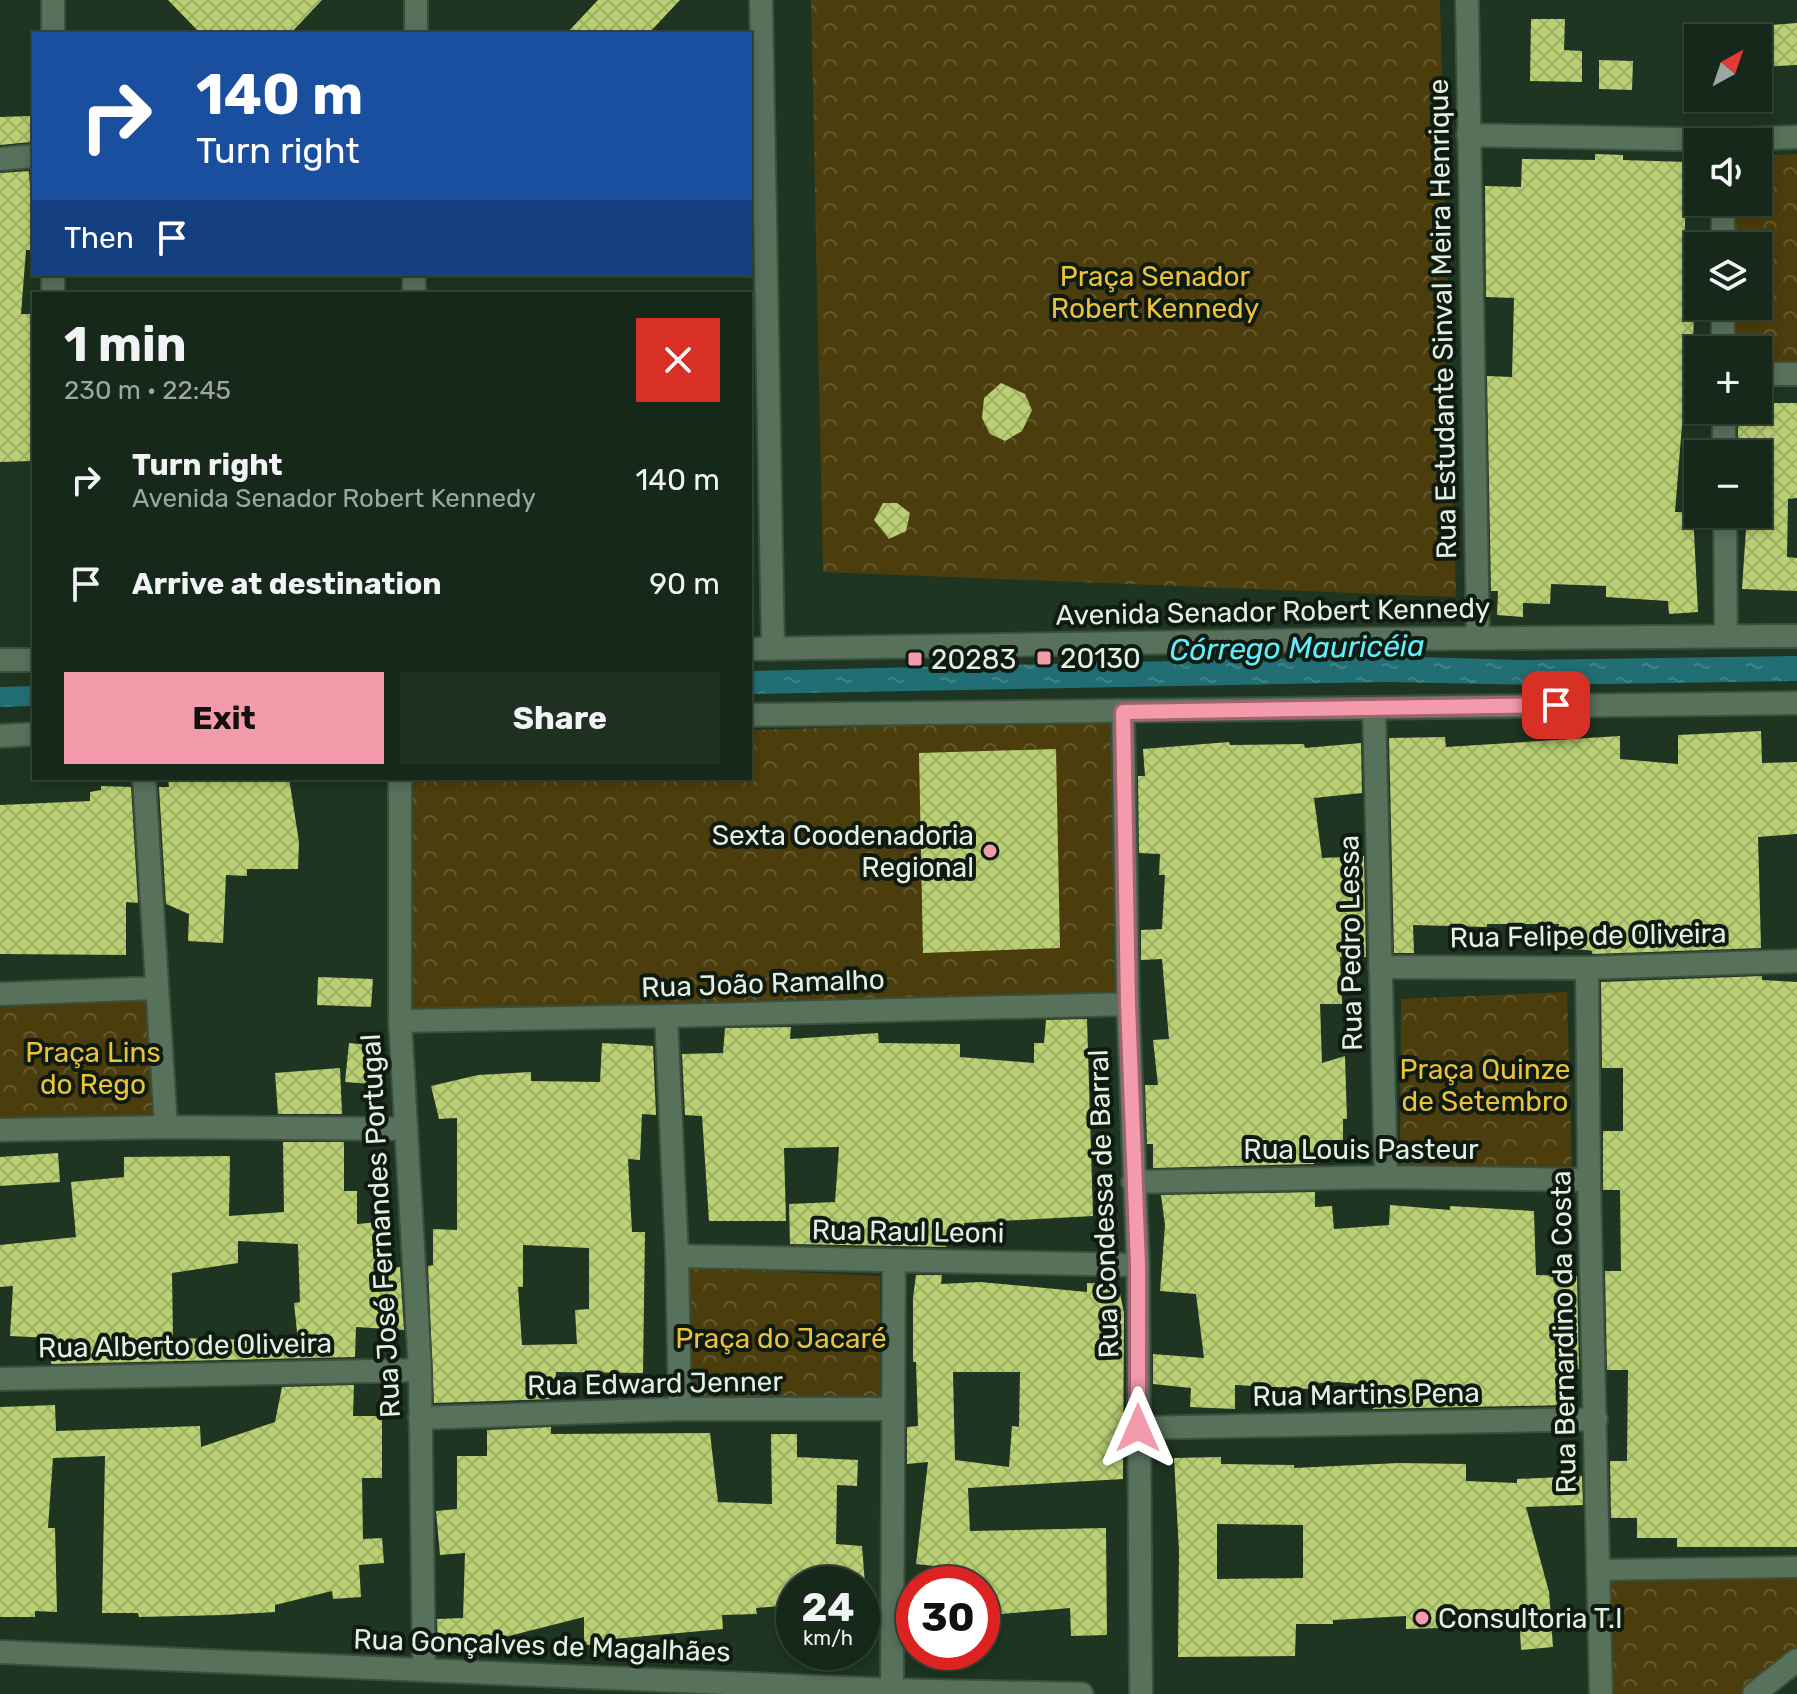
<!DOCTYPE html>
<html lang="en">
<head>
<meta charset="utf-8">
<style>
	:root { --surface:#162819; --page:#1f3022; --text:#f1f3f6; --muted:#9ea6a2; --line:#354438; --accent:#f39aab }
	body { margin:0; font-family:Rubik,sans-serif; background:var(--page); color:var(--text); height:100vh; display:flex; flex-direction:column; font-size:30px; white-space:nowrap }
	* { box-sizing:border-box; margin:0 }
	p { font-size:26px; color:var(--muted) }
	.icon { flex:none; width:44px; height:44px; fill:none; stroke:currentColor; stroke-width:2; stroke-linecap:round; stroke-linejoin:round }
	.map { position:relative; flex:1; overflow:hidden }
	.details { position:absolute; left:32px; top:292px; width:720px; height:488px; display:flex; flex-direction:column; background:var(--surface); border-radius:0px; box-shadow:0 4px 12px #0003,0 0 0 2px var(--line) }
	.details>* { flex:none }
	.top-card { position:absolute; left:32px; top:32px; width:720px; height:244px; border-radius:0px; box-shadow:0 4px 12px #0003,0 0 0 2px var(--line); background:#1a4fa0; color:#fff; overflow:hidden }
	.needle { width:52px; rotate:40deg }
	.controls { position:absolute; left:1684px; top:24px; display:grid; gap:16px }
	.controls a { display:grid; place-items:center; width:88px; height:88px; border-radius:0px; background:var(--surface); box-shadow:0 4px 12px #0003,0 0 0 2px var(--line); font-size:40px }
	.speed { position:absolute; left:776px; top:1566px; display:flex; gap:16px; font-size:40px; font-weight:700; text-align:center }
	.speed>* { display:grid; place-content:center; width:104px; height:104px; border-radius:50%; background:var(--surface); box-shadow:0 4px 12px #0003,0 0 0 2px var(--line); line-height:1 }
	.speed small { font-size:20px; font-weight:400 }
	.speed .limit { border:12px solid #d22; background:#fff; color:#111 }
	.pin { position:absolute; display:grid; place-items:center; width:68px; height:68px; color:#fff; margin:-34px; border-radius:16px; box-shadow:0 4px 12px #0006 }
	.me { position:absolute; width:88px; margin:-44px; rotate:0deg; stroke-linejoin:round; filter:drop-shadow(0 0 6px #0008) }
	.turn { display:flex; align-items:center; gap:28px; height:168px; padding:0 32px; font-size:36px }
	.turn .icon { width:104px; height:104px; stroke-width:2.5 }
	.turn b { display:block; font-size:56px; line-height:68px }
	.then { display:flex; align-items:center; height:76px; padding:0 32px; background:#0003; gap:16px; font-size:30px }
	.round { display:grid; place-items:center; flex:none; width:84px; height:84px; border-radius:0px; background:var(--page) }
	.headline { display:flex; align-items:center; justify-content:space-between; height:136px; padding:0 32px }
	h1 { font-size:48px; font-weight:700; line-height:60px }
	.action { display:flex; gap:16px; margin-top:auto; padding:16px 32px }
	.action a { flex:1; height:92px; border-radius:0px; background:var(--accent); color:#111; font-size:32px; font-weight:700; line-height:92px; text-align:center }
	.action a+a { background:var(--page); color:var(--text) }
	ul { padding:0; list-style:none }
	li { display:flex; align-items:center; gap:24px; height:104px; padding:0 32px }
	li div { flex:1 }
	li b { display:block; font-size:30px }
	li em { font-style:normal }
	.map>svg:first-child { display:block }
	.park { fill:url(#park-crowns) }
	.water { fill:url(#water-ripples) }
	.building { fill:url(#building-cross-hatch); fill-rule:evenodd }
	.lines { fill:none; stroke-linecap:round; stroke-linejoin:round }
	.pedestrian-casing { stroke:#3a503d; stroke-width:24 }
	.minor-casing { stroke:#3a503d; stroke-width:26 }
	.tertiary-casing { stroke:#3a503d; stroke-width:26 }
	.pedestrian { stroke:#57715a; stroke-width:20 }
	.minor { stroke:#57715a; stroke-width:22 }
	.tertiary { stroke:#57715a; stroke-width:22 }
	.route-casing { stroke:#9e646f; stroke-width:20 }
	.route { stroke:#f39aab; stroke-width:14 }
	.poi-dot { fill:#f39aab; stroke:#0f1a11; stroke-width:3 }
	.labels { text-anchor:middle; stroke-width:8; stroke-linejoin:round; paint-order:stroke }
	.park-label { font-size:28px; fill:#eac23b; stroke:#0f1a11 }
	.street-label { font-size:28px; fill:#e1f0e2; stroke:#0f1a11 }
	.poi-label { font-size:28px; fill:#e1f0e2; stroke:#0f1a11; text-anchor:start }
	.water-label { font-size:30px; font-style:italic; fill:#61edfb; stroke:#0f1a11 }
</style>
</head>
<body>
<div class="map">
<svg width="1797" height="1694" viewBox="0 0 1797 1694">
	<defs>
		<pattern id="park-crowns" width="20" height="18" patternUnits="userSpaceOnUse" patternTransform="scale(2)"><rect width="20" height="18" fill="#4c3d0c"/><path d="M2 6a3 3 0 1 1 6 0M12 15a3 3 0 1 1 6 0" fill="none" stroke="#66592f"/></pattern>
		<pattern id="water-ripples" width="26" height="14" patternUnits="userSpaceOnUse" patternTransform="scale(2)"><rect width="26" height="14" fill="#226e75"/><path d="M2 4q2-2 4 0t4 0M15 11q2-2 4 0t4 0" fill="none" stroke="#428388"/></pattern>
		<pattern id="building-cross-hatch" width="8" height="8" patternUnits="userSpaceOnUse" patternTransform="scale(2)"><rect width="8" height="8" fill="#bbd073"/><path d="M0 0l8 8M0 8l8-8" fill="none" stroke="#9dae67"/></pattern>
	</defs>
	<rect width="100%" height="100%" fill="#1d3521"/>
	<path class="park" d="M811 0H1440L1456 597 823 572Z
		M1797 154V375L1758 376V350H1722V306H1758V246H1721V202H1758V156Z
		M1110 720 1118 995 405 1014 409 778H750V730Z
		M1567 992 1572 1173 1400 1172 1401 999Z
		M157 998 164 1130 0 1141V1007Z
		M689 1267 880 1276V1406L684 1404Z
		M1797 1566V1669L1765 1694H1607L1594 1577Z"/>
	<path class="water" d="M1387 656 1519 660 1797 656V681L1543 685 1386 682 750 694V671Z
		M34 686V706L0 707V687Z"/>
	<path class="building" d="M168 0H322L290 34H201Z
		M598 0H680L648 34H566Z
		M1531 19H1565L1564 50 1582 51V82L1530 81Z
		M1797 23V65L1762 67 1759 26Z
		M1599 60 1633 61 1632 90 1599 89Z
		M30 116 31 142 0 145V117Z
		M1595 154 1623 155V160L1687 162 1682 314 1694 315 1692 371H1698V426L1682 425 1675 512H1693L1698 612 1669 614 1668 601 1606 597V586L1551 584 1550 604 1523 603V617L1497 615 1498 591H1491L1487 376 1512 377 1514 298 1486 297 1485 186 1521 187 1522 159 1595 160Z
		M29 171 34 250H26L21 314H30L31 372 34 373V401L30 415 32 461 0 462V173Z
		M1001 383 1025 394 1032 410 1022 431 1005 441 990 434 982 418 984 398Z
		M1771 403H1797V498L1788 499 1787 557 1797 558V591L1742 589 1747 514H1758V454H1741L1742 452H1738V410H1758V404Z
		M883 503H897L910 513 906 531 889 539 874 520Z
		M1761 731 1762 763 1797 762V834L1758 837 1761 948 1592 954V951L1587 950 1557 948 1559 924H1487V927L1413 925 1414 953H1394L1389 738 1445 737 1446 747 1620 736V759L1678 764V735Z
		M1229 742 1230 745 1304 744 1305 748 1361 743 1362 793 1314 798 1322 858 1364 856 1366 957H1340L1342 1004H1320L1322 1063 1345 1056 1347 1119H1343V1140H1323L1314 1164 1153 1168V1144H1147L1145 1085H1158L1153 1040 1169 1039 1162 959 1141 960V930L1162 929 1165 875H1159L1160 854 1139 853 1138 776H1145L1143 749Z
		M1056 749 1060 948 923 953 919 753Z
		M168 778H289L299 842 298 869H247V876L226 875 223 943 188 941 189 914 166 904 159 787H169Z
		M101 786 131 787 138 903 126 902V955L0 954V805L90 801V792L101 790Z
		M1762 976V980L1797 982V1547H1677V1538H1637V1518H1611L1610 1461H1627L1628 1370H1607L1605 1271H1621L1620 1190H1603V1131H1623V1068H1602L1601 982Z
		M318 977 373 979 371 1007 317 1005Z
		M1087 1019 1093 1216 964 1223V1228H949L946 1247 790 1244 789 1204 835 1202 839 1147 784 1148 786 1221H709L702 1116 685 1115 682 1054 723 1053 725 1028 791 1027 790 1039 878 1033 879 1043 960 1044V1057L1034 1063V1043H1044L1046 1020Z
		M349 1043 376 1046 371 1084 345 1082Z
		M602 1043 653 1046 656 1115 642 1114 640 1160 628 1159 632 1232H645L643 1373 556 1372 554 1399 434 1403 428 1266 433 1265V1229L457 1230V1118L439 1119 431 1086 478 1075 531 1072V1081L600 1082ZM523 1245 589 1248V1309L575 1310 577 1344 522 1345 518 1287H523Z
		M340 1068 342 1114H278L275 1073Z
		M283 1142H344V1191H357V1224L380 1222 384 1268 400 1267 404 1330 356 1327 355 1357 51 1364V1338L10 1336 13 1286 0 1287V1245L76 1237 71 1182 124 1177V1157L230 1156 229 1216 284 1212ZM238 1241 298 1244 300 1302 294 1303 298 1341 173 1338 172 1273 238 1263Z
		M58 1153 60 1182 0 1186V1157Z
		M1315 1192V1207L1332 1206 1334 1229 1389 1225 1390 1205 1450 1210V1206L1534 1211 1536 1275 1577 1276 1579 1369H1568V1405L1373 1409 1370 1385 1338 1382 1310 1384V1389L1235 1385V1409L1190 1407 1191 1388 1153 1384V1354L1204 1358 1196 1294 1160 1291 1165 1225 1161 1195Z
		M916 1275H942L941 1284 980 1282 1087 1292V1283L1118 1284 1124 1313 1123 1479 968 1488 970 1531 1106 1528 1107 1635 1071 1636 1070 1608 1002 1614 983 1612V1584H935L934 1566 916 1564 928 1462 907 1464V1427L918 1426 916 1362H913V1298ZM953 1372H1020L1019 1427 1012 1426 1009 1467 955 1460Z
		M354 1385 353 1416H382V1478H362L363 1539 382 1538 384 1563 359 1565 361 1597 333 1599 332 1591 275 1605V1612L224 1615 139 1617 138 1613H102L105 1456 53 1458 48 1528H55L57 1612 35 1611V1617H0V1407L55 1405 56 1431 200 1426 201 1447 275 1422 282 1387Z
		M551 1427V1434L710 1433 718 1502 772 1504 771 1434H797V1457L858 1460 857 1486 837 1485 836 1544 862 1546 865 1584H794V1605L756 1608 757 1614 722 1615 723 1629 613 1639V1645H584V1617L493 1640V1647L438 1649 437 1619 463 1618 465 1553 440 1555 436 1511 457 1509V1456H487V1430Z
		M1221 1457V1464L1294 1465V1468L1399 1463 1466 1464V1481L1517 1483V1479L1582 1476 1583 1505 1526 1507 1549 1592 1553 1647 1521 1650 1519 1611 1441 1609 1440 1628 1406 1629V1616L1333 1620V1624H1296L1295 1656 1178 1657 1179 1551 1174 1458ZM1217 1524 1303 1525V1578L1217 1579Z"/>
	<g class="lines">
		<defs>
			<path id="pedestrian" d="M1597 1570 1797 1567"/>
			<path id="minor" d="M761 0 773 649
				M1467 0 1478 638
				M53 34V0
				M416 34V0
				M1468 135 1723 140 1797 137
				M0 159 34 156
				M1723 202V246
				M53 274V294
				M414 294V274
				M1723 306V350
				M1758 374H1797
				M1724 410V454
				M1725 514 1726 636
				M1374 708 1386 1177
				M1123 712 1128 1004 1138 1265 1141 1694
				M144 778 166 1127
				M400 778V1021L420 1370 424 1670
				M1380 967 1587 968 1797 961
				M1587 968 1589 1180 1601 1694
				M0 994 157 988
				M666 1016 677 1256 680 1409
				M400 1021 666 1016 1128 1004
				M0 1130 166 1127 405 1129
				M1133 1182 1386 1177 1589 1180
				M677 1256 1138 1265
				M0 1379 420 1370
				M420 1418 680 1409H892
				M1138 1428 1596 1419
				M0 1652 892 1690 1082 1694
				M892 1690 894 1262
				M1754 1694 1797 1660"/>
			<path id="tertiary" d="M750 649 1374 639 1797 636
				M0 660H34
				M750 715 1797 703
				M0 736 34 734"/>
		</defs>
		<use href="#pedestrian" class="pedestrian-casing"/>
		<use href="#minor" class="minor-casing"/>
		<use href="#tertiary" class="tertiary-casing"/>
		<use href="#pedestrian" class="pedestrian"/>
		<use href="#minor" class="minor"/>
		<use href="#tertiary" class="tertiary"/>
	</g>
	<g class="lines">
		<defs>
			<path id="route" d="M1138 1428V1265L1128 1004 1123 712 1556 705"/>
		</defs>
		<use href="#route" class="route-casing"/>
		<use href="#route" class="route"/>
	</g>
	<g class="poi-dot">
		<rect x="1036" y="650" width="16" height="16" rx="4"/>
		<rect x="907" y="651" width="16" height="16" rx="4"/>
		<circle cx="990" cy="851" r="8"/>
		<circle cx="1422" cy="1618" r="8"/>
	</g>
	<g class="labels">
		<g class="park-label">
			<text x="1155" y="286">Praça Senador<tspan x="1155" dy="32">Robert Kennedy</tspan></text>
			<text x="93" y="1062">Praça Lins<tspan x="93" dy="32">do Rego</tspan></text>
			<text x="1485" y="1079">Praça Quinze<tspan x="1485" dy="32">de Setembro</tspan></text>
			<text x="781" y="1348">Praça do Jacaré</text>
		</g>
		<g class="street-label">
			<text transform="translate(1442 319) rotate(-91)" y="10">Rua Estudante Sinval Meira Henrique</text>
			<text transform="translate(1273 611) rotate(-1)" y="10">Avenida Senador Robert Kennedy</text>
			<text transform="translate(1588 935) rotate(-1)" y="10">Rua Felipe de Oliveira</text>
			<text transform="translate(1350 943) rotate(-91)" y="10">Rua Pedro Lessa</text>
			<text transform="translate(763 983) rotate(-2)" y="10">Rua João Ramalho</text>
			<text x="1361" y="1159">Rua Louis Pasteur</text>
			<text transform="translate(1103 1204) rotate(-92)" y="10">Rua Condessa de Barral</text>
			<text transform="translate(380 1226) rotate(-93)" y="10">Rua José Fernandes Portugal</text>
			<text transform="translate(908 1231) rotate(1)" y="10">Rua Raul Leoni</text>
			<text transform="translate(1563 1332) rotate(-91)" y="10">Rua Bernardino da Costa</text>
			<text transform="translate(185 1345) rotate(-1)" y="10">Rua Alberto de Oliveira</text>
			<text transform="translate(655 1383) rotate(-1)" y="10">Rua Edward Jenner</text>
			<text transform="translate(1366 1394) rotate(-1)" y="10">Rua Martins Pena</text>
			<text transform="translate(542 1645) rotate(2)" y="10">Rua Gonçalves de Magalhães</text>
		</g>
		<g class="poi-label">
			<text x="1060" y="668">20130</text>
			<text x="931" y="669">20283</text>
			<text x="974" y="845" text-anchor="end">Sexta Coodenadoria<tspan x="974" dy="32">Regional</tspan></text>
			<text x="1438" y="1628">Consultoria T.I</text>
		</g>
		<g class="water-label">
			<text transform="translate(1297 648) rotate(-1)" y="10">Córrego Mauricéia</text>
		</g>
	</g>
</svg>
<div class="controls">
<a><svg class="needle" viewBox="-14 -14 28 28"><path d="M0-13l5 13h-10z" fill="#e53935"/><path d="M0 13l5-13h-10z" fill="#9ea6a2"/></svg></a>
<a><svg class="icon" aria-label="sound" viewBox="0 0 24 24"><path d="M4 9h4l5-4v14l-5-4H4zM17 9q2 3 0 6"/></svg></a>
<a><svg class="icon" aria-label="layers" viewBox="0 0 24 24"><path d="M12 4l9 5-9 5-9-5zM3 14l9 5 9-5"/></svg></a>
<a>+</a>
<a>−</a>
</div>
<div class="speed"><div>24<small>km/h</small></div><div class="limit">30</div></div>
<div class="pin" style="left:1556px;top:705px;background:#d93025"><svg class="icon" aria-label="arrive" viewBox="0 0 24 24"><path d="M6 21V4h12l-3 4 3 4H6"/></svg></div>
<svg class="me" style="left:1138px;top:1428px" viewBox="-20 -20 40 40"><path d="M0-17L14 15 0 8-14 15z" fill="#f39aab" stroke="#fff" stroke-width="4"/></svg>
<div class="top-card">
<div class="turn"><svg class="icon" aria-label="right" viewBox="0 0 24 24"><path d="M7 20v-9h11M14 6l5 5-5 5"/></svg><div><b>140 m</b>Turn right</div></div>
<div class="then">Then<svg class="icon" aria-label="arrive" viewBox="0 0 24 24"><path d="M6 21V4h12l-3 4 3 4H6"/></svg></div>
</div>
<section class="details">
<div class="headline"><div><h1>1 min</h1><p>230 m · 22:45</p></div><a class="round" style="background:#d93025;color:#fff"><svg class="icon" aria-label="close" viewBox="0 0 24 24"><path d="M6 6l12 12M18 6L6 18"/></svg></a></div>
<ul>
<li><svg class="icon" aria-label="right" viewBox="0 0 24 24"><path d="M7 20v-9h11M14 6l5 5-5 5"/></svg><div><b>Turn right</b><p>Avenida Senador Robert Kennedy</p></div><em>140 m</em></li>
<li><svg class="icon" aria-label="arrive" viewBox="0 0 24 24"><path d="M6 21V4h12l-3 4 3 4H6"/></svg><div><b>Arrive at destination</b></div><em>90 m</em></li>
</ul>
<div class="action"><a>Exit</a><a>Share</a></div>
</section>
</div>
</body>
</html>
